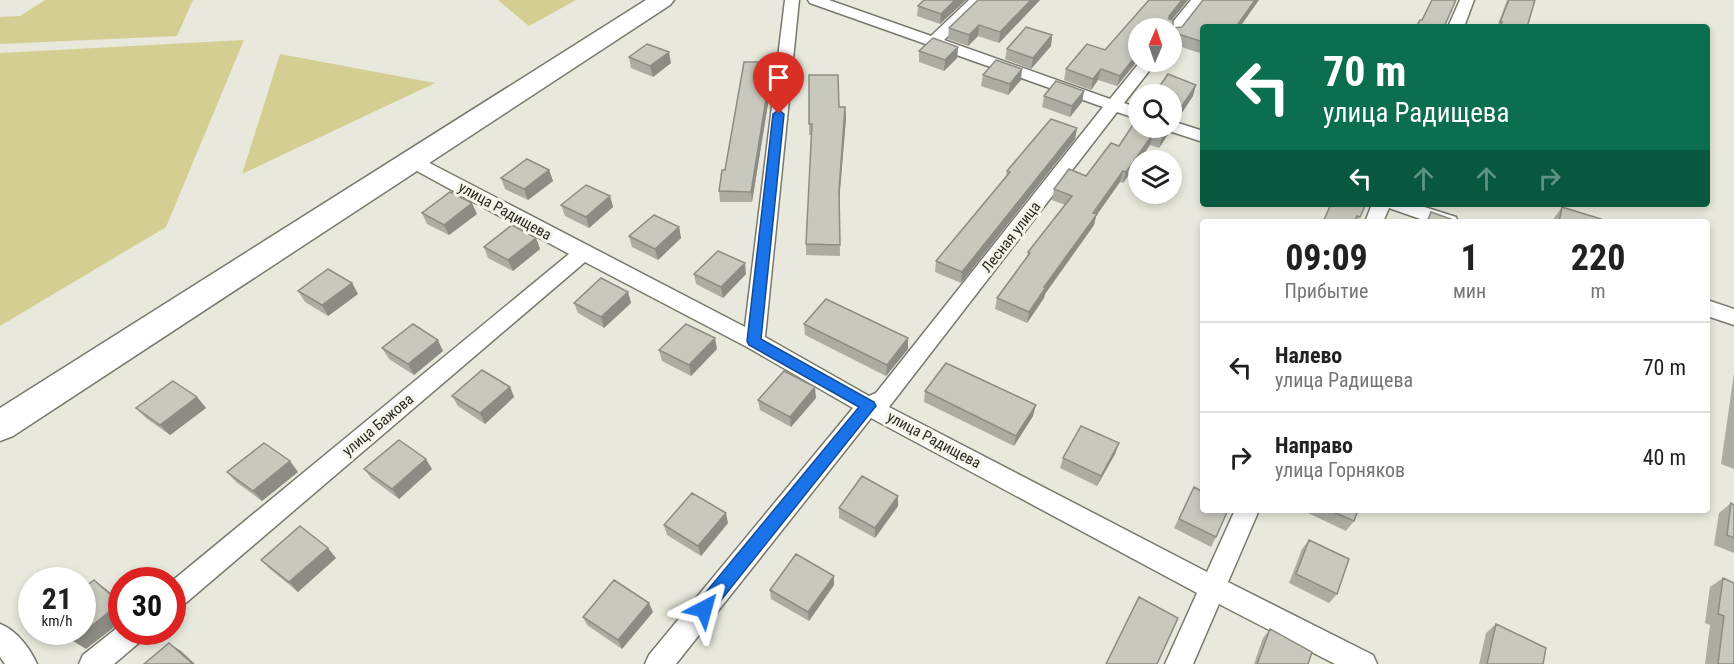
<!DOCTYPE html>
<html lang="ru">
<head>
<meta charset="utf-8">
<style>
	:root { --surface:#fff; --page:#f2f2f2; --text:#202124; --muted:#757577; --line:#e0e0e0 }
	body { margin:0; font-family:"Roboto Condensed",sans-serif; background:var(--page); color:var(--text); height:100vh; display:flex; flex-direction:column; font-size:22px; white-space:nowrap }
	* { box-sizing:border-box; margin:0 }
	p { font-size:20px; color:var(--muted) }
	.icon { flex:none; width:33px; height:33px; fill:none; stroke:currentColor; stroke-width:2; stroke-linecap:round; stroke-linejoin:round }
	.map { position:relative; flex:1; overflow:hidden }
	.drawer { position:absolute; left:1200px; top:219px; width:510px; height:294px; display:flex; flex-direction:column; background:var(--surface); border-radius:6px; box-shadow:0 3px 9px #0003 }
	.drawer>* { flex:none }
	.top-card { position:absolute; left:1200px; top:24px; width:510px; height:183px; border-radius:6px; box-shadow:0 3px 9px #0003; background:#0b6e4f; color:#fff; overflow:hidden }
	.needle { width:39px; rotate:2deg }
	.controls { position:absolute; left:1128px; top:18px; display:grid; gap:12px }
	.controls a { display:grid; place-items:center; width:54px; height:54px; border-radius:50%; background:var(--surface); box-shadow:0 3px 9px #0003; font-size:30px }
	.speed { position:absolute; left:18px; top:567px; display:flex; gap:12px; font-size:30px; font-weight:700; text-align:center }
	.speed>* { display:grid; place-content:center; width:78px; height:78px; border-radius:50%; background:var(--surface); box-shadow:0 3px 9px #0003; line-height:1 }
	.speed small { font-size:15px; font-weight:400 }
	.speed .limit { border:9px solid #d22; background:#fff; color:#111 }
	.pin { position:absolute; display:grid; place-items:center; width:51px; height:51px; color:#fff; margin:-62px -26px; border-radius:50% 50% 50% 0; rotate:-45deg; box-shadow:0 0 6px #0007 }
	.pin .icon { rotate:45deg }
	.me { position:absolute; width:66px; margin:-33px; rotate:39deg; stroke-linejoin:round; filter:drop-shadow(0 0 4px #0008) }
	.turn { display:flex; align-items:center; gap:21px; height:126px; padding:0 24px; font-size:27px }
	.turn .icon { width:78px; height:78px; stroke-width:2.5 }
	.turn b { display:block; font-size:42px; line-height:51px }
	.lanes { display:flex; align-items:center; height:57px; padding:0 24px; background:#0003; justify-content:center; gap:30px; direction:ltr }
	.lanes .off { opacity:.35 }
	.eta { display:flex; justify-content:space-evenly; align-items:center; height:102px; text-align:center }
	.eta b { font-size:36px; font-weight:700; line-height:42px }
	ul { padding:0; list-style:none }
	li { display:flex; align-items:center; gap:18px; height:90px; padding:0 24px; border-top:2px solid var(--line) }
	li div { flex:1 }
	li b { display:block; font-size:22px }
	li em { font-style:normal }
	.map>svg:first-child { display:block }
	.green { fill:#d5ce93 }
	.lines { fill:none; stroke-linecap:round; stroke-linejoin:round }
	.minor-casing { stroke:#79786d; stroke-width:3 }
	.trunk-casing { stroke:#79786d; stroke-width:3 }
	.minor { fill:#fff; fill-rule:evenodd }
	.trunk { fill:#fff; fill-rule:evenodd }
	.wall { fill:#adaca3 }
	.shaded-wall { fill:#8d8c84 }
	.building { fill:#c9c8bd; stroke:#8d8c84; stroke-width:1.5 }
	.route { fill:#1a73e8; stroke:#114b97; stroke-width:1.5 }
	.labels { text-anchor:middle; stroke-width:6; stroke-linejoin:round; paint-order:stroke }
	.street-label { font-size:15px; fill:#2b2b26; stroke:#f6f5e9 }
</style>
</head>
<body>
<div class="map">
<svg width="1734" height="664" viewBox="0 0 1734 664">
	<rect width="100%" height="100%" fill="#e9e8dc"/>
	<path class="green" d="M45 0H193L177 36 0 44V17L20 16Z
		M498 0H576L529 26Z
		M244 40 166 227 0 326V53Z
		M280 54 435 83 242 174Z"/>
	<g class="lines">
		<defs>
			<path id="minor" d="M785 0H799L765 337 869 396 876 393 1103 107 810 3 808 0H829L931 36 969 0H985L944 40 1110 99 1140 62H1156L1124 103 1138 108V119L1117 112 889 407 1207 572 1235 510H1259L1228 582 1373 655 1377 664H1335L1219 604 1193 664H1165L1197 593 871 418 676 664H645L649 655 853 408 747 347 585 262 181 607 172 610V581L569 254 406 165 403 161 406 157H418L745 327Z
				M1191 0H1206L1177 36 1172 37V28H1168Z
				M1460 0H1474L1464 27H1448Z
				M1172 121 1203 131V142L1166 130 1164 128H1172Z
				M1372 204H1415L1456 217 1458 222H1429L1389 208 1383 222H1365Z
				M1707 300 1734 309V325L1707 316Z
				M0 624C16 630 30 648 37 664H5L0 657Z
				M122 624V632H145L141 641 114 664H79L83 655Z"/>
			<path id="trunk" d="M646 0H674L670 5 13 436 0 441V408Z"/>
		</defs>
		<use href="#minor" class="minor-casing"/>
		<use href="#trunk" class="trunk-casing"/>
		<use href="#minor" class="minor"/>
		<use href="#trunk" class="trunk"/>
	</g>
	<path class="wall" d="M924 0H966L940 24 917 16 918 6Z
		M978 0H1040L999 43 978 36 968 46 948 39 949 28Z
		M1149 0H1188L1172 20 1173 28 1203 27V54L1172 44V28H1138V60L1117 86 1098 80 1091 90 1064 80 1066 69 1105 50Z
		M1507 0H1535L1527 27H1497Z
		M1052 35 1051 46 1031 69 1005 59 1007 49Z
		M958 47 957 58 944 71 919 62V51Z
		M629 57 671 63 653 77 631 68Z
		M772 62 773 73 752 202H720L719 191 725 170Z
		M983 75 1021 80 1008 95 981 86Z
		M1084 91 1082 102 1070 117 1042 107 1044 96Z
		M1172 94 1193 96 1177 120H1172Z
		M839 107H845L846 118 839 202 840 256 806 255V244L812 135H809V124Z
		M1138 117 1169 133 1159 148 1150 145 1123 183 1120 182 1096 216 1094 225 1045 294 1044 298 1027 323 995 309 997 298 1027 256 1028 252 1065 205 1052 200 1054 189 1086 176 1119 146Z
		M1077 128 1075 139 961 283 935 272 936 261 1006 177 1007 171Z
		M549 170 553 181 528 200 505 189 501 178Z
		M610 196 613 207 589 228 565 216 561 205Z
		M1366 204 1357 222H1323Z
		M1562 207 1600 222H1554V218Z
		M422 213 477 214 449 235 427 224Z
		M679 227 681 238 658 260 632 247 629 236Z
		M536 238 540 249 513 271 488 258 484 247Z
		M694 274H746L723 298 696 284Z
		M352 283 358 294 328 316 305 302 298 291Z
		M628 292 631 303 604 328 578 313 574 303Z
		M804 324 908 338V349L886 376 805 335Z
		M382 348 443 351 414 375 389 359Z
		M717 349 691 376 662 361 659 350Z
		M1734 373V469L1721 464Z
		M510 387 514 397 485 424 458 406 452 396Z
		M925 391 1033 416 1014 446 924 402Z
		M197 397 206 408 170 435 146 418 136 408Z
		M816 398 791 427 760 410 758 400Z
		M1119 443 1115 454 1097 486 1060 468 1063 458Z
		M364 469H432L399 499 372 479Z
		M227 472H298L262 501 236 482Z
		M1194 487 1216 537 1211 547 1174 528Z
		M898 496V506L875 538 839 518V508Z
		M1731 503 1734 505V553L1714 545 1719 513Z
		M1309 510H1358L1354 521 1346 531 1308 513Z
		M728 523 701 556 667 535 664 525Z
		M1309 540 1337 594 1329 603 1289 583 1302 549Z
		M336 558 298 592 270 569 261 560Z
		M834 576V585L809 621 771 599 770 590Z
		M1723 578 1734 664H1705L1710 625 1705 623 1710 587Z
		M653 612 622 649 587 625 583 617Z
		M1496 624 1543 664H1479L1486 633Z
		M1270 629 1308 664H1254L1263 638Z"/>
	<path class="shaded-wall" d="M955 0H966L940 24 941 14Z
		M1031 0H1040L999 43 1000 32Z
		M1182 0H1188L1166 27 1169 16Z
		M1255 0H1259L1240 27H1236Z
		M979 25 978 36 968 46 969 35Z
		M1052 35 1051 46 1031 69 1033 58Z
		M958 47 957 58 944 71 945 60Z
		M669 52 671 63 653 77 650 66Z
		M1138 53V60L1117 86 1120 76Z
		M772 62 773 73 752 202 751 192Z
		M1022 69 1021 80 1008 95 1010 84Z
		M1101 69 1098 80 1091 90 1093 79Z
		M1196 85 1193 96 1177 120 1180 109Z
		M1084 91 1082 102 1070 117 1072 106Z
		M845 107 846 118 839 202 840 256 839 191Z
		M1077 128 1075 139 961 283 962 272Z
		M1168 128H1170L1169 133 1159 148 1162 137Z
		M1153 134 1150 145 1123 183 1126 172Z
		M549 170 553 181 528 200 524 189Z
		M1123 171 1120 182 1096 216 1094 225 1045 294 1044 298 1027 323 1029 312 1044 287Z
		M610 196 613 207 589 228 586 217Z
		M472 203 477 214 449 235 444 225Z
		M679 227 681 238 658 260 655 249Z
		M536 238 540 249 513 271 508 260Z
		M745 263 746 274 723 298 721 287Z
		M352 283 358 294 328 316 322 305Z
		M628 292 631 303 604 328 601 317Z
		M715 338 717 349 691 376 689 365Z
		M908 338V349L886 376 887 365Z
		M438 340 443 351 414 375 408 364Z
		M510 387 514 397 485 424 480 413Z
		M815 387 816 398 791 427 790 417Z
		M197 397 206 408 170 435 160 425Z
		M1036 405 1033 416 1014 446 1016 436Z
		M1119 443 1115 454 1097 486 1101 476Z
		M426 459 432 469 399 499 392 489Z
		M290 461 298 472 262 501 253 491Z
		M898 496V506L875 538V528Z
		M726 513 728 523 701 556 698 546Z
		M328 548 336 558 298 592 289 582Z
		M834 576V585L809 621 808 612Z
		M94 580 106 589 122 603V621L86 649 73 641Z
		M649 603 653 612 622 649 618 640Z
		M169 643 181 651 195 664H193Z"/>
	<path class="building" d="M924 0H955L941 14 918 6Z
		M978 0H1031L1000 32 979 25 969 35 949 28Z
		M1149 0H1182L1169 16V19L1173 20V28L1182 27 1203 0H1255L1236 27H1203V42L1172 32V28H1138V53L1120 76 1101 69 1093 79 1066 69 1087 44 1105 50Z
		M1432 0H1456L1444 27H1416L1420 20H1422Z
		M1509 0H1535L1527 27H1501L1502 22H1500Z
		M1026 27 1052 35 1033 58 1007 49Z
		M933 38 958 47 945 60 919 51Z
		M647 44 669 52 650 66 629 57Z
		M996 60 1022 69 1010 84 983 75Z
		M744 62H772L751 192 719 191 722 170H725Z
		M1168 74 1196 85 1180 109 1174 108 1173 115H1172V94H1154Z
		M809 75H838L839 107H845L839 191 840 245 806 244 812 124H809Z
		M1056 81 1084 91 1072 106 1044 96Z
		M1138 117V128H1168L1162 137 1153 134 1126 172 1123 171 1093 213 1097 214 1044 287H1046L1029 312 997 298 1030 253 1028 252 1072 196 1054 189 1069 169 1086 176 1111 143 1119 146Z
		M1051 119 1077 128 962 272 936 261 1010 172 1007 171Z
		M527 159 549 170 524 189 501 178Z
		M586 185 610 196 586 217 561 205Z
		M450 192 472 203 444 225 422 213Z
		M1331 204H1366L1360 217 1357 216 1354 222H1323Z
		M1562 207 1601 219 1600 222H1559Z
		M1431 212 1459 222H1427Z
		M654 215 679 227 655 249 629 236Z
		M512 225 536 238 508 260 484 247Z
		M718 251 745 263 721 287 694 274Z
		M328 269 352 283 322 305 298 291Z
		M601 278 628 292 601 317 574 303Z
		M826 299 908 338 887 365 804 324Z
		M413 324 438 340 408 364 382 348Z
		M686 324 715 338 689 365 659 350Z
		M946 363 1036 405 1016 436 925 391Z
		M482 370 510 387 480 413 452 396Z
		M784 371 815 387 790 417 758 400Z
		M173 381 197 397 160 425 136 408Z
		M1081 426 1119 443 1101 476 1063 458Z
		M399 440 426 459 392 489 364 469Z
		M264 443 290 461 253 491 227 472Z
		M862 476 898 496 875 528 839 508Z
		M1194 487 1203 492V510H1228L1216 537 1179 519Z
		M692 493 726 513 698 546 664 525Z
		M1731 503 1734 505V538L1727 535Z
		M1329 510H1358L1354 521Z
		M300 526 328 548 289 582 261 560Z
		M1309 540 1349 559 1337 594 1296 574Z
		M796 554 834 576 808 612 770 590Z
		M1723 578 1734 583V664H1718L1724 616 1718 614Z
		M94 580 120 603 73 641 64 632H82V589Z
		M614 580 649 603 618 640 583 617Z
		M1139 597 1178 618 1157 664H1106Z
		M1496 624 1546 648 1543 664H1487Z
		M1270 629 1312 652 1308 664H1257Z
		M169 643 193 664H144Z"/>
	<path class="route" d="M779 110 784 114 761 339 874 402 876 406 710 614 704 617 697 614 695 609 697 603 859 407 749 345 747 341 773 114Z"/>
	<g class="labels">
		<g class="street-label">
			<text transform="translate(505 211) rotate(29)" y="5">улица Радищева</text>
			<text transform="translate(1011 237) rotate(-52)" y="5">Лесная улица</text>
			<text transform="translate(378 425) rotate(-40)" y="5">улица Бажова</text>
			<text transform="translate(934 440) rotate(28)" y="5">улица Радищева</text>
		</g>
	</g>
</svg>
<div class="controls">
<a><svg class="needle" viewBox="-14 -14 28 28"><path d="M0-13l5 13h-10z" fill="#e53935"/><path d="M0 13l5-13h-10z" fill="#757577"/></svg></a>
<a><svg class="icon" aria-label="search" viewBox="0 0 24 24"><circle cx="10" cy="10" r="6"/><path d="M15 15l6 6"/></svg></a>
<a><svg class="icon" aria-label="layers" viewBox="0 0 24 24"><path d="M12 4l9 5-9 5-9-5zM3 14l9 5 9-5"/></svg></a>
</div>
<div class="speed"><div>21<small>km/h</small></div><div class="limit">30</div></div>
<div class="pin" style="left:779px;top:114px;background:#d93025"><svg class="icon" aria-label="arrive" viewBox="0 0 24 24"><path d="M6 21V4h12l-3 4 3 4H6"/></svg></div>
<svg class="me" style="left:704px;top:609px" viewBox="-20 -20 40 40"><path d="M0-17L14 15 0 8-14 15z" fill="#1a73e8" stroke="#fff" stroke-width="4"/></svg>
<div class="top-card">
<div class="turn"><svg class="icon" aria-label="left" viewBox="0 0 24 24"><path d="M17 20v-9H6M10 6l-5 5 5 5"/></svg><div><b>70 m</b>улица Радищева</div></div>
<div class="lanes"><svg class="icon" aria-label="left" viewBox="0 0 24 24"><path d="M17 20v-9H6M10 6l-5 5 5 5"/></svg><svg class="icon off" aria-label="ahead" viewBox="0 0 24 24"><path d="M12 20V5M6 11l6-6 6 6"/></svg><svg class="icon off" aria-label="ahead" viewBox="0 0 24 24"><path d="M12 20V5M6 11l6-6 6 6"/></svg><svg class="icon off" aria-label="right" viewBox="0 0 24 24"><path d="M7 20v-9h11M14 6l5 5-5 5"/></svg></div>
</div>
<section class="drawer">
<div class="eta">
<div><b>09:09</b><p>Прибытие</p></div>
<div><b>1</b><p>мин</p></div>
<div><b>220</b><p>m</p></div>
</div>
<ul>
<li><svg class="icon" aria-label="left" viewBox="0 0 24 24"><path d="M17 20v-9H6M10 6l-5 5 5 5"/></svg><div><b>Налево</b><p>улица Радищева</p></div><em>70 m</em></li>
<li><svg class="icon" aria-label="right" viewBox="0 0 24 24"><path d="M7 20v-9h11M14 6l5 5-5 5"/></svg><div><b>Направо</b><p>улица Горняков</p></div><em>40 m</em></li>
</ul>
</section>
</div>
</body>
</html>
